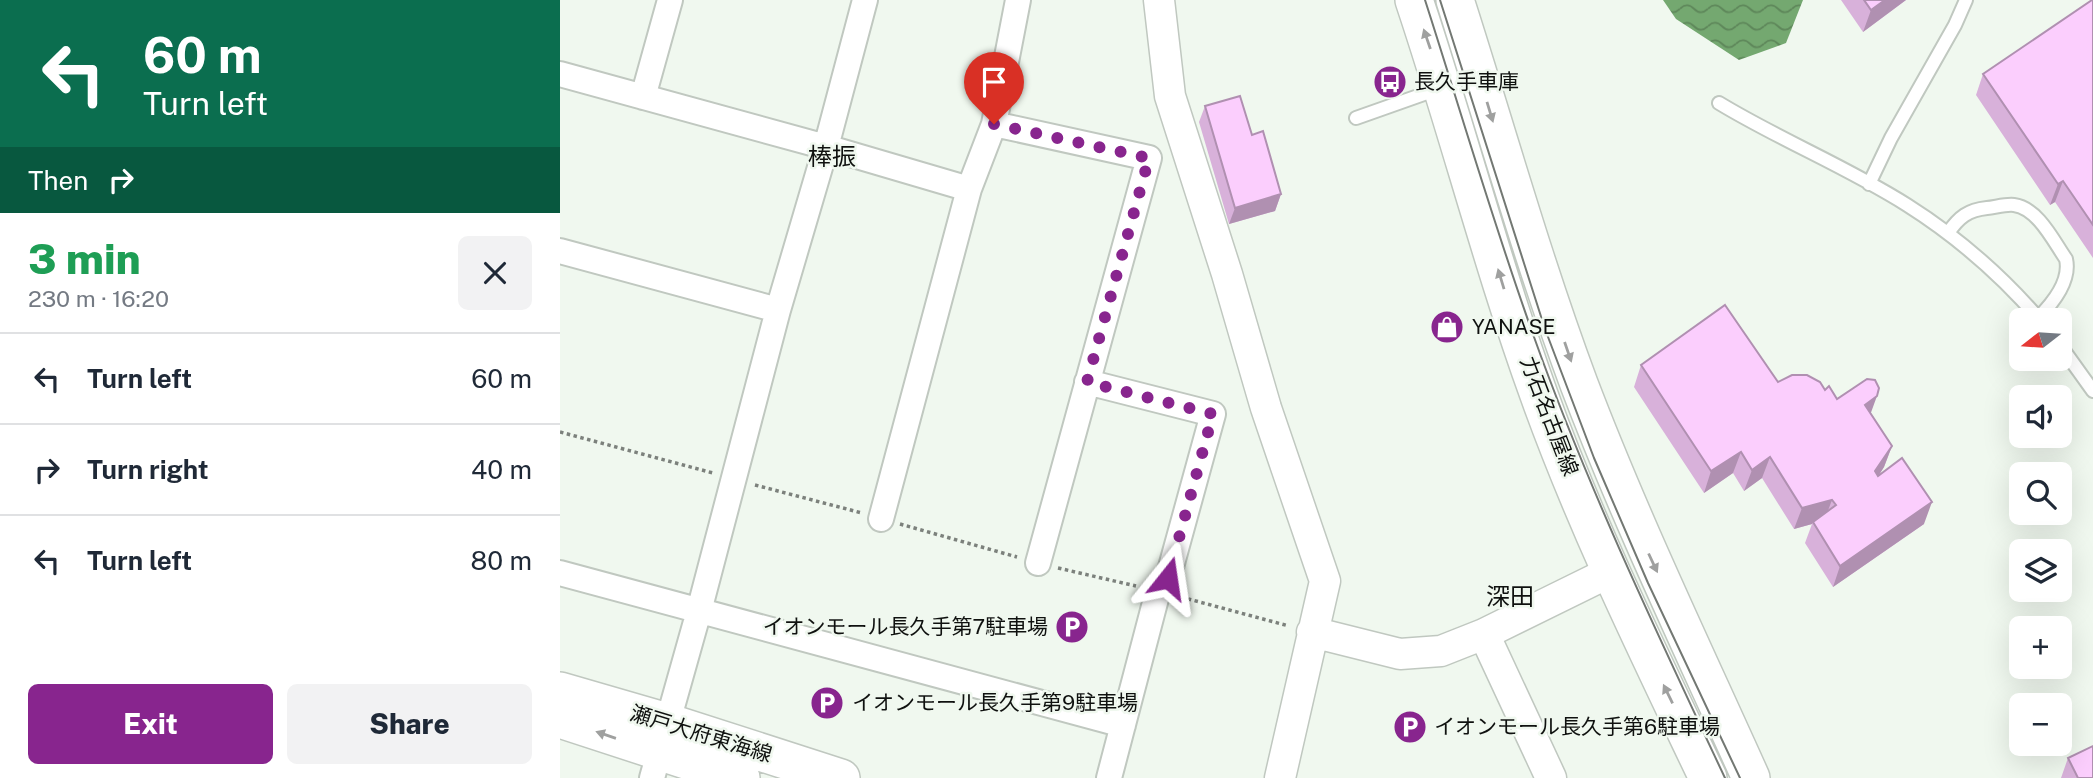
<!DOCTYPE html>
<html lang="en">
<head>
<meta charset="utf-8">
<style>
	:root { --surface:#fff; --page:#f2f2f3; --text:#1f2937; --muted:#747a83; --line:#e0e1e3; --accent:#88258e }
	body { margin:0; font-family:"Public Sans","Noto Sans JP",sans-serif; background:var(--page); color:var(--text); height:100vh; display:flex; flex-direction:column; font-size:26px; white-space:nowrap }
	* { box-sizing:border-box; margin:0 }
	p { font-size:23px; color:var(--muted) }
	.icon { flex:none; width:38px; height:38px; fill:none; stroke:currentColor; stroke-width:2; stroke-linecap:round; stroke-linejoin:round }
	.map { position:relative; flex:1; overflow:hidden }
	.side { display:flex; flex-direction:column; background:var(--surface); width:560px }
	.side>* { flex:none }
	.hud { background:#0b6e4f; color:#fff; overflow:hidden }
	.needle { width:46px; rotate:253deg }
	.tools { position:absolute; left:1449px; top:308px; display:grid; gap:14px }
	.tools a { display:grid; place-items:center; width:63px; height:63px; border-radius:10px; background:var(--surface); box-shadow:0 7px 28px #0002; font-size:35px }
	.pin { position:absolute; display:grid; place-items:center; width:60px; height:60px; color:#fff; margin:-72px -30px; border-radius:50% 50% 50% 0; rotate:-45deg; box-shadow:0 0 7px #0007 }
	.pin .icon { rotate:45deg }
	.me { position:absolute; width:77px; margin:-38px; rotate:15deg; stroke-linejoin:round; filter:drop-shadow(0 0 5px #0008) }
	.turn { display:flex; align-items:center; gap:24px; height:147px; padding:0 28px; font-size:32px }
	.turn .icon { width:91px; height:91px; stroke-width:2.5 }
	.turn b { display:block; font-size:49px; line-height:60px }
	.then { display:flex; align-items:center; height:66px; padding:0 28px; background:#0003; gap:14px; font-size:26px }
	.round { display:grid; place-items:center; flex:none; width:74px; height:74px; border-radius:10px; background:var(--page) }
	.overview { display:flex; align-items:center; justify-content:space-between; height:119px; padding:0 28px }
	h1 { font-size:42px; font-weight:800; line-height:52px; color:#1e9e55 }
	.cta { display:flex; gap:14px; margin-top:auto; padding:14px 28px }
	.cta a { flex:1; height:80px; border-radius:10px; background:var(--accent); color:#fff; font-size:28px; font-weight:800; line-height:80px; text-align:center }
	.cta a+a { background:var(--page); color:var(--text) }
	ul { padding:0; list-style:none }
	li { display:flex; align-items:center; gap:21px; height:91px; padding:0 28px; border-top:2px solid var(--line) }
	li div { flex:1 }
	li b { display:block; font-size:26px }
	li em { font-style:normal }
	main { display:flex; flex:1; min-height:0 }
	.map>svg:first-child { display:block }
	.water { fill:url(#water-waves) }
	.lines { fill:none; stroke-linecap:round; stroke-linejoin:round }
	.service-casing { stroke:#c0c8c0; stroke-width:16 }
	.minor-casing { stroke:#c0c8c0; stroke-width:28 }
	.tertiary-casing { stroke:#c0c8c0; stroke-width:33 }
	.primary-casing { stroke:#c0c8c0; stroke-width:40 }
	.path { stroke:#7c817c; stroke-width:3.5; stroke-dasharray:3.5 3.5; stroke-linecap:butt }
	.service { stroke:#fff; stroke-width:12 }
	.minor { stroke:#fff; stroke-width:24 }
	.tertiary { stroke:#fff; stroke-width:30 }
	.primary { stroke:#fff; stroke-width:37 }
	.tram { stroke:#737873; stroke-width:2 }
	.wall { fill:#d8b1da }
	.shaded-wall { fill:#b090b1 }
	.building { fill:#fbcefd; stroke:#b090b1; stroke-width:2 }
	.oneway { fill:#9fa09f }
	.route { stroke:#88258e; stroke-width:12; stroke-dasharray:0 21.6 }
	.labels { text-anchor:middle; stroke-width:5; stroke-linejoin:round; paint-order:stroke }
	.poi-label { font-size:21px; fill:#0f110f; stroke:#f0f8ef; text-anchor:start }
	.street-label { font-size:21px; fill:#0f110f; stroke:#f0f8ef }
	.quarter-label { font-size:24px; fill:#0f110f; stroke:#f0f8ef }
</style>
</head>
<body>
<main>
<section class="side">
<div class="hud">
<div class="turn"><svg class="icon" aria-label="left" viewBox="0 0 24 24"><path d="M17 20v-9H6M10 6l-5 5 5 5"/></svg><div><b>60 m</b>Turn left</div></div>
<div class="then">Then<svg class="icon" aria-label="right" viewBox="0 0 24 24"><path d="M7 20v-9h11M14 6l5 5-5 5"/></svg></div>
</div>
<div class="overview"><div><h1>3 min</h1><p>230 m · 16:20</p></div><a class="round"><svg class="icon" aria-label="close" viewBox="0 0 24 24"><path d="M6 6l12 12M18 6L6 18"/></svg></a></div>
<ul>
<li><svg class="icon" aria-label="left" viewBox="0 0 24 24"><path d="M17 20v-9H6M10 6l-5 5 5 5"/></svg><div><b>Turn left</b></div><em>60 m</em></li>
<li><svg class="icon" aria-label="right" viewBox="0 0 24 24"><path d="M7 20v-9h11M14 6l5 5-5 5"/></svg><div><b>Turn right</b></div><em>40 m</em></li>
<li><svg class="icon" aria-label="left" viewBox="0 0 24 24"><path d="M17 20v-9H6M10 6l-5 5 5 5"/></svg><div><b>Turn left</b></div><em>80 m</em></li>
</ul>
<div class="cta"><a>Exit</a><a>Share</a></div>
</section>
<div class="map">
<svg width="1533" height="778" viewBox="0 0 1533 778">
	<defs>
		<pattern id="water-waves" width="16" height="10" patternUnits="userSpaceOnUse" patternTransform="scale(1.75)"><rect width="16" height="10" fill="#74a870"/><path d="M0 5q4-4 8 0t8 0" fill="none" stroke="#5e875a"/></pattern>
	</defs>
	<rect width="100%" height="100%" fill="#f0f8ef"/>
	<path class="water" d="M1103 0H1243L1226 43 1179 60 1116 19Z"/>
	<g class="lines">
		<defs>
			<path id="service" d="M1159 103C1220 140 1287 167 1347 205 1396 236 1442 276 1480 320
				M796 118 878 89
				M1309 184 1331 138 1395 25 1406 0
				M1388 233C1399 217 1408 210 1427 208 1436 207 1446 204 1454 205 1478 208 1494 242 1506 259 1511 281 1493 303 1478 318
				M1500 345 1533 391"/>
			<path id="minor" d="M0 74 266 147 409 189
				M83 97 110 0
				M434 124 458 0
				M0 251 218 310
				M527 382 653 414 608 578 598 591 549 778
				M321 519 409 189 434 124 589 158 478 563
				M0 573 563 725
				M92 778 139 611 218 310 266 147 305 0"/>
			<path id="tertiary" d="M599 0 610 96 667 274 706 408 765 581 720 778
				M752 632 840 654 881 651 924 634 991 778
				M924 634 1050 572"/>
			<path id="primary" d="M854 0C898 131 932 265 979 395 1026 526 1088 652 1148 778
				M895 0C936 128 972 258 1019 384 1070 518 1132 647 1191 778
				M0 691 107 722 281 778
				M0 719 181 778"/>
		</defs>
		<use href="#service" class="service-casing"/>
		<use href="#minor" class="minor-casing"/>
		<use href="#tertiary" class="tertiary-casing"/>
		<use href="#primary" class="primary-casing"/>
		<path class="path" d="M0 432 153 473
			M195 485 302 513
			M340 524 457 557
			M498 568 576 586
			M621 597 729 626"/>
		<use href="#service" class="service"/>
		<use href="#minor" class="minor"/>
		<use href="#tertiary" class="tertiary"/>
		<use href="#primary" class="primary"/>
		<path class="tram" d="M865 0C901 112 934 226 974 337 1028 488 1097 633 1165 778
			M880 0 985 329 1034 458 1088 583 1180 778"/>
	</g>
	<path class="wall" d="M1281 0H1346L1303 32Z
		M1533 0V258L1495 202 1490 205 1416 95 1423 74Z
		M645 106 692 135 721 194 715 211 669 224 639 122Z
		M1081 365 1218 382 1265 390 1277 399 1311 413 1332 446 1324 467 1319 475 1364 524 1273 587 1245 543 1252 524 1234 529 1202 478 1184 491 1173 473 1144 493 1074 387Z
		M1508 758 1533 778H1501Z"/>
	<path class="shaded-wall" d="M1325 0H1346L1303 32 1311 10Z
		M1503 181 1495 202 1490 205 1498 184Z
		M721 194 715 211 669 224 675 208Z
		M1317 396 1309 418 1305 405Z
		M1332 446 1324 467 1308 492 1315 471Z
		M1181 452 1173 473 1144 493 1151 471Z
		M1210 457 1202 478 1184 491 1192 470Z
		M1272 500 1264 521 1253 522 1252 524 1234 529 1242 508Z
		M1372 502 1364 524 1273 587 1280 566Z"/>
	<path class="building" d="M1304 0H1325L1311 10Z
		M1532 0H1533V225L1503 181 1498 184 1423 74Z
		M680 96 692 135 703 131 721 194 675 208 645 106Z
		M1165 305 1218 382 1232 375H1247L1260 382 1265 390 1269 386 1277 399 1307 379 1315 380 1319 388 1317 396 1305 405 1332 446 1315 471 1318 476 1342 458 1372 502 1280 566 1253 522 1276 505 1272 500 1242 508 1210 457 1192 470 1181 452 1151 471 1081 365Z
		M1533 746V778H1518L1508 758Z"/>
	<defs><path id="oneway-solid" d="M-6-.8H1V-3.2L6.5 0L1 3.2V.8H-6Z" transform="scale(1.75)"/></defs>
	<g class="oneway">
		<use href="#oneway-solid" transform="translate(867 39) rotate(-109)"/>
		<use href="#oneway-solid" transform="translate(930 112) rotate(73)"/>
		<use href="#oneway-solid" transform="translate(941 279) rotate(-107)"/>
		<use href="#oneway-solid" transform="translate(1008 352) rotate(71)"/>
		<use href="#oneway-solid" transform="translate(1093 563) rotate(65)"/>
		<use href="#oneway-solid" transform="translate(1108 694) rotate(-116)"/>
		<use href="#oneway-solid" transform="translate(46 735) rotate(-161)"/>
	</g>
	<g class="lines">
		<path class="route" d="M434 124 589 158 527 382 653 414 608 578"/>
	</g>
	<defs>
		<symbol id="bus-disc" viewBox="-11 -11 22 22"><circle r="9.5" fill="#88258e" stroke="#f0f8ef"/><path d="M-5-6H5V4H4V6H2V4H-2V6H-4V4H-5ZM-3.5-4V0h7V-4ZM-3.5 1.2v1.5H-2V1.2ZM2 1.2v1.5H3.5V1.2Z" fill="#fff"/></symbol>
		<symbol id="shop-disc" viewBox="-11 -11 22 22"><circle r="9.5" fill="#88258e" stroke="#f0f8ef"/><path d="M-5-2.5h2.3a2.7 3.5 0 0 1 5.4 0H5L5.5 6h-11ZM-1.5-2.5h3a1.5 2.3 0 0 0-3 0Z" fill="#fff"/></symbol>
		<symbol id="parking-disc" viewBox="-11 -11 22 22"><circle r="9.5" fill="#88258e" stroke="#f0f8ef"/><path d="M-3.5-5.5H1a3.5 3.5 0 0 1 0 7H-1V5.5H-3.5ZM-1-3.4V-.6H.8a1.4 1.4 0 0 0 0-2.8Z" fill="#fff"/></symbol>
	</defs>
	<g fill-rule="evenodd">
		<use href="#bus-disc" x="811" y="63" width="38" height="38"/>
		<use href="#shop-disc" x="868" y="308" width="38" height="38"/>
		<use href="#parking-disc" x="493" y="608" width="38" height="38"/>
		<use href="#parking-disc" x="248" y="684" width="38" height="38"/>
		<use href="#parking-disc" x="831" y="708" width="38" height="38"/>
	</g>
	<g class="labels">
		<g class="poi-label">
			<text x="854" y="89">長久手車庫</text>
			<text x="912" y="334">YANASE</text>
			<text x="488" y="634" text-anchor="end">イオンモール長久手第7駐車場</text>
			<text x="292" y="710">イオンモール長久手第9駐車場</text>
			<text x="874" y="734">イオンモール長久手第6駐車場</text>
		</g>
		<g class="street-label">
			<text transform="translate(989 416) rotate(69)" y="7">力石名古屋線</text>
			<text transform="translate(141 734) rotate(17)" y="7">瀬戸大府東海線</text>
		</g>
		<g class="quarter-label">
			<text x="272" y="165">棒振</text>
			<text x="950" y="605">深田</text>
		</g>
	</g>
</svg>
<div class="tools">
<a><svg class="needle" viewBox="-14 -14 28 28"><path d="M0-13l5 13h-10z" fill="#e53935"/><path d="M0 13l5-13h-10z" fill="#747a83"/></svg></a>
<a><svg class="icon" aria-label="sound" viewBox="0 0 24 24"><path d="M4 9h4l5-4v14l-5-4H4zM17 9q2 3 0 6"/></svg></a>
<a><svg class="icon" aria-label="search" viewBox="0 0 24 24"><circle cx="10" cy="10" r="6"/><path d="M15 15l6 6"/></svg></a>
<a><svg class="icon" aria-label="layers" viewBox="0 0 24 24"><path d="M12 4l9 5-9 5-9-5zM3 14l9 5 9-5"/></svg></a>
<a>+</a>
<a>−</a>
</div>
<div class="pin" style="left:434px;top:124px;background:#d93025"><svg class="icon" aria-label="arrive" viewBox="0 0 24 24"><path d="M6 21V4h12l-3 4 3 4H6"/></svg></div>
<svg class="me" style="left:608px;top:578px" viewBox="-20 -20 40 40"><path d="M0-17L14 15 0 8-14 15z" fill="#88258e" stroke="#fff" stroke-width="4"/></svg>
</div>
</main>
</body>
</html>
